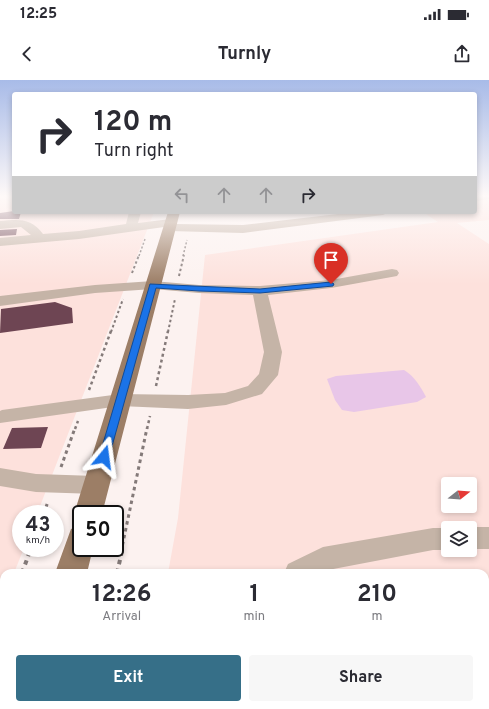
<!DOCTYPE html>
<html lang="en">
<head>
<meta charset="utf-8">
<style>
	:root { --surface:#fff; --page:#f7f7f7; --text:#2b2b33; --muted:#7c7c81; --accent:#366f88 }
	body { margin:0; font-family:Overpass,sans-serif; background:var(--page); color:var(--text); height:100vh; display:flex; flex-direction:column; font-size:15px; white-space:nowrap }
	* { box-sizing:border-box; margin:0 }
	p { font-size:13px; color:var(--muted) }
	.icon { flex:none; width:22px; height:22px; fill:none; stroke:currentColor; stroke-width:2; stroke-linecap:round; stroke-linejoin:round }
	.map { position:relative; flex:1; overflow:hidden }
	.sheet { position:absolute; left:0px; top:489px; width:489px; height:140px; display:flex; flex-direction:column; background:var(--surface); border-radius:12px 12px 0 0; box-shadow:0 2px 6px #0003 }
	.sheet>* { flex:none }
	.guide { position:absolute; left:12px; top:12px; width:465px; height:122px; border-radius:4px; box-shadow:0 2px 6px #0003; background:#fff; color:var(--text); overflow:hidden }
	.needle { width:26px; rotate:73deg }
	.fabs { position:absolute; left:441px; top:397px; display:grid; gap:8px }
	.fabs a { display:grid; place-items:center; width:36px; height:36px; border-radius:4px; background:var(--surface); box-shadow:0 2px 6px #0003; font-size:20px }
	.speed { position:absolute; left:12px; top:425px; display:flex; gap:8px; font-size:20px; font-weight:700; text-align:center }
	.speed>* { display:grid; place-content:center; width:52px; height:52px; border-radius:50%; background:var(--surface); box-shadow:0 2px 6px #0003; line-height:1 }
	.speed small { font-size:10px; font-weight:400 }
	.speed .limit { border:2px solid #111; border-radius:6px; background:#fff; color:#111 }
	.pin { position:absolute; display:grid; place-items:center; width:34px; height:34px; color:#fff; margin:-41px -17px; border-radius:50% 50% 50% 0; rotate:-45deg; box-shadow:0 0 4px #0007 }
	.pin .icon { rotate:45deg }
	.me { position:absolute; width:44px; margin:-22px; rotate:16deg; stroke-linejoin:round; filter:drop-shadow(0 0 3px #0008) }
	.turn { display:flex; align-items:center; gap:14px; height:84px; padding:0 16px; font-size:18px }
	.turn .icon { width:52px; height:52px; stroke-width:2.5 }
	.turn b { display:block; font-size:28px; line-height:34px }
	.lanes { display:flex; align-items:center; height:38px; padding:0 16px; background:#0003; justify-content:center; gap:20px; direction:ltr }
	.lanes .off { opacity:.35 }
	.eta { display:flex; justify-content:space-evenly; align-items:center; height:68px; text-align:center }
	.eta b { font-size:24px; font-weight:700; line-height:28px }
	.primary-button { display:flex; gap:8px; margin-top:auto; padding:8px 16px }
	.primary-button a { flex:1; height:46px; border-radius:4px; background:var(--accent); color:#fff; font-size:16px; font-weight:700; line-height:46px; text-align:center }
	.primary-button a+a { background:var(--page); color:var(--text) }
	.status { display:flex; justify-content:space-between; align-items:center; height:28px; padding:0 20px; background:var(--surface); direction:ltr }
	.status svg { height:11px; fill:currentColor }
	header { display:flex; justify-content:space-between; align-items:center; height:52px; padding:0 16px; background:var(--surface); font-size:18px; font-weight:700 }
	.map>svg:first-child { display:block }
	.built { fill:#fde1dc; fill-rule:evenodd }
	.water { fill:#e8c6e8 }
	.building { fill:#6e4553 }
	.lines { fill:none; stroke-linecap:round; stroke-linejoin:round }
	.path-far4 { stroke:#847a79; stroke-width:1.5; stroke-dasharray:2 2; stroke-linecap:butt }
	.path-far3 { stroke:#847a79; stroke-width:2; stroke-dasharray:2.5 2.5; stroke-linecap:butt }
	.path-far2 { stroke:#847a79; stroke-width:2.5; stroke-dasharray:3 3; stroke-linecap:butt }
	.path-far1 { stroke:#847a79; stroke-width:3; stroke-dasharray:3.5 3.5; stroke-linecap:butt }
	.path { stroke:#847a79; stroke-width:4; stroke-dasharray:4.5 4.5; stroke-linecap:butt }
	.minor { fill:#c5b4a7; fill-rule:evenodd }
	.major { fill:#9c7e66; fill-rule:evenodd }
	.route { fill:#1a73e8; stroke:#114b97 }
</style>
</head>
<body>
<div class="status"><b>12:25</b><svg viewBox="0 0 49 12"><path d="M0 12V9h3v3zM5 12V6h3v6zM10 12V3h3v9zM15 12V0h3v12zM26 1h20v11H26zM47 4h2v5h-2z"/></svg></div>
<header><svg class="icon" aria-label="back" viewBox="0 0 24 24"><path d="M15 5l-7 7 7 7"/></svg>Turnly<svg class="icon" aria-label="share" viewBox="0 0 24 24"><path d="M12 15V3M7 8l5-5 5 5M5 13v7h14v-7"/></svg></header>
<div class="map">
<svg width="489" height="629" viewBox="0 0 489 629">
	<rect width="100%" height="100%" fill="#fcf2f0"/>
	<path class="built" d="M5 116H14V132H154L37 434H21V468H24L14 493H4V518L0 529V119Z
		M475 116H489V140L457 143 489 164V629H143V625H485V493H168L178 438 205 175 438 142 423 132H475ZM448 404H470V426H448ZM448 448H470V470H448Z"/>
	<path class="water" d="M404 290C414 296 421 307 426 317L417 322 354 332 342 330 335 320 327 299 336 296Z"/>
	<path class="building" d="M14 131 21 132 19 139H0V133Z
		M17 149 16 155 0 156V150Z
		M55 222 72 228 73 243 0 253 1 229Z
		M48 347 41 368 3 369 12 348Z"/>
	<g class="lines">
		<path class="path-far4" d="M139 176 145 159
			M183 176 187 160"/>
		<path class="path-far3" d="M132 193 139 175
			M179 196 184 175
			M111 252 123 219
			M168 252 175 219"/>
		<path class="path-far2" d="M156 306 168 251
			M89 310 111 251
			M75 349 78 341
			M147 349 150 336"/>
		<path class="path-far1" d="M61 387 75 348
			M44 434 48 421
			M29 472 31 468
			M121 472 147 348"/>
		<path class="path" d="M22 493 30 471
			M117 493 122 471
			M0 553 4 542
			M88 629 89 625"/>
		<path class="minor" d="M475 116H489V119L475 121Z
			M129 132H141L138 143 171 139 175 141 176 144 243 145 355 132H389L383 135 243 153 170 151 166 150 164 147 79 159 0 166V158L31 155 21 147 0 149V141C18 139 32 138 43 154L79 151 126 144Z
			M392 189 397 190 399 193 397 196 331 208 268 215 282 272 278 295 262 314 226 325 188 329 120 326 0 343V331L2 330 120 314 188 315 225 313 248 306 259 294 264 272 253 215 199 213 153 209 95 213 0 226V216L95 205 153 201 199 205 260 206 331 200Z
			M0 388 36 394 96 396 105 398 108 405 105 412 96 414 36 412 0 406Z
			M470 447H489V469H470V448H466Z
			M433 448H449V470H433L328 490 324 493H284L288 484 323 467Z
			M199 625H233L234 629H198Z"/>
		<path class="major" d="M168 132H180L102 434H81V443L78 442 74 434Z
			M81 445V468H93L87 493H55L71 449Z
			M14 625H52L51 629H13Z"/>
	</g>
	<linearGradient id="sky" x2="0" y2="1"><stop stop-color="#a8bbe8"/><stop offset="0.57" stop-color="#fef9f8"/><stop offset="1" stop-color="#fef9f8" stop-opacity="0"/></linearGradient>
	<rect width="489" height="204" fill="url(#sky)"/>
	<path class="route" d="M331 202 334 204 333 206 260 213 199 211 156 208 109 377 108 380H100L99 377 150 204 260 209Z"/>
</svg>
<div class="fabs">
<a><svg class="needle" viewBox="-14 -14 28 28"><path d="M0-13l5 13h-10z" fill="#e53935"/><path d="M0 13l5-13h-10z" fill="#7c7c81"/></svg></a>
<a><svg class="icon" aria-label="layers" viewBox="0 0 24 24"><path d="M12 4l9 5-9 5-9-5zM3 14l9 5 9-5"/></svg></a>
</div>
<div class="speed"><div>43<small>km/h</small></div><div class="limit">50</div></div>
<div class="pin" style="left:331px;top:204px;background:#d93025"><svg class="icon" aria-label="arrive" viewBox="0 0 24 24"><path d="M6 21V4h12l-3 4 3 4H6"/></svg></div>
<svg class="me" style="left:104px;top:377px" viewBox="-20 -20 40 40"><path d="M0-17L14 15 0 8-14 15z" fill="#1a73e8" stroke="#fff" stroke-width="4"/></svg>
<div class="guide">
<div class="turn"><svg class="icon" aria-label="right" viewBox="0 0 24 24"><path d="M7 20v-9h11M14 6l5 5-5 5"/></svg><div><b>120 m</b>Turn right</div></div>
<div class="lanes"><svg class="icon off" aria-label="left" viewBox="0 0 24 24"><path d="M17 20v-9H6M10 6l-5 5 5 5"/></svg><svg class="icon off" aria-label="ahead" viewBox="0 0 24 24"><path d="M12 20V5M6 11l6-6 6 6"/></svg><svg class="icon off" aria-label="ahead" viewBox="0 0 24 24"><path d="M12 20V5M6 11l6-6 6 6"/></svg><svg class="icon" aria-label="right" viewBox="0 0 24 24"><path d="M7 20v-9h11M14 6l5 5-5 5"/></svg></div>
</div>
<section class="sheet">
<div class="eta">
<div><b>12:26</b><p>Arrival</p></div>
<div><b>1</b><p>min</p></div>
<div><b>210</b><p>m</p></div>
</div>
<div class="primary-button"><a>Exit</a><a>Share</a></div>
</section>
</div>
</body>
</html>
